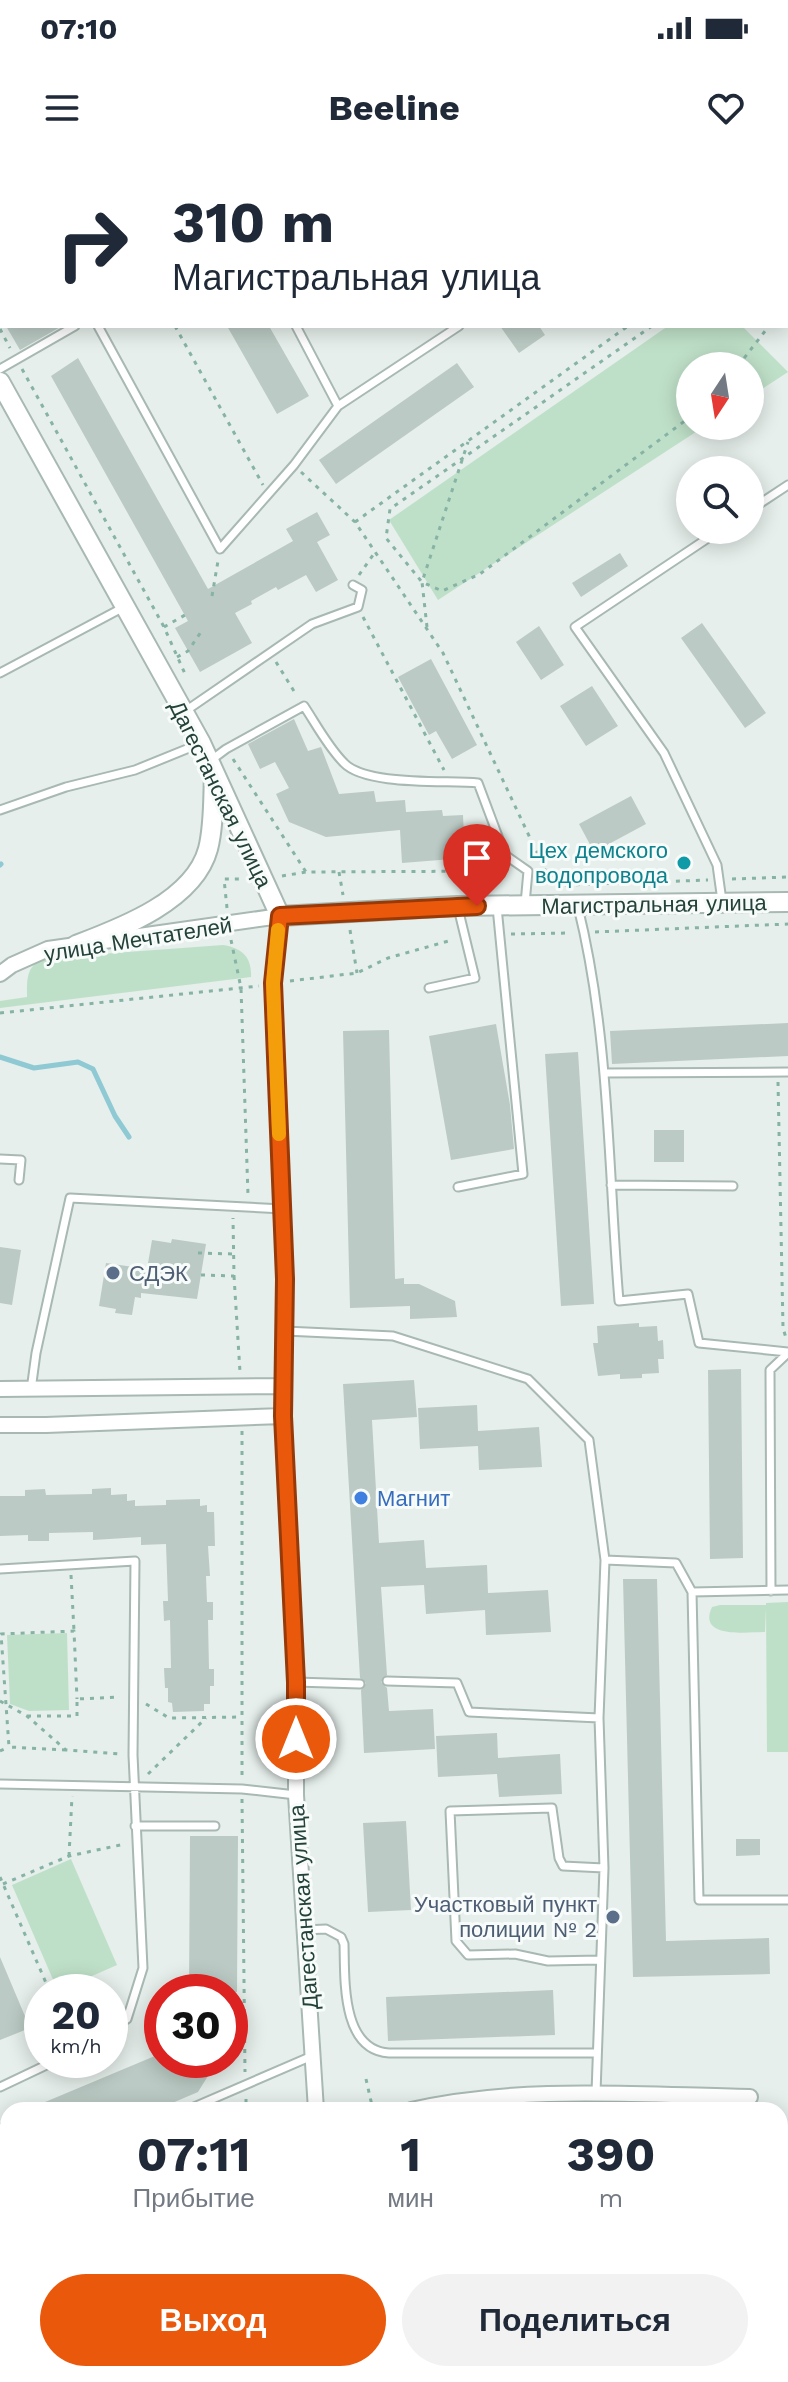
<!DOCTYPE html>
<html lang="ru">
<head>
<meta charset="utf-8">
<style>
	:root { --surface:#fff; --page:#f2f2f3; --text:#1f2937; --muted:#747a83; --accent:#ea580c }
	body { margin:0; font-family:"Work Sans",sans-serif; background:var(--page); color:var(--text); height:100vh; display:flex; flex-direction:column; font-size:30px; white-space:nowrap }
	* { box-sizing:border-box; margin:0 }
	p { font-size:26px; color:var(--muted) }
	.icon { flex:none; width:44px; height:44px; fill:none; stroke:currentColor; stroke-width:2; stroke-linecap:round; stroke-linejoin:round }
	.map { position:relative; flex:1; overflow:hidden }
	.drawer { position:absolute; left:0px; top:1942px; width:788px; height:280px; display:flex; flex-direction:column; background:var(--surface); border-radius:24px 24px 0 0; box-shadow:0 4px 20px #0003 }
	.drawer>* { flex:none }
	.banner { position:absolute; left:0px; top:0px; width:788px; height:168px; box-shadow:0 4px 20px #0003; background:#fff; color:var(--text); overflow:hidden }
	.needle { width:52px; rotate:192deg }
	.buttons { position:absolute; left:676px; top:192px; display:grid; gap:16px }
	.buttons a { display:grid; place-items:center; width:88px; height:88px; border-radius:50%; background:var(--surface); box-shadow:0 4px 20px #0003; font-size:40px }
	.speed { position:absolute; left:24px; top:1814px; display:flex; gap:16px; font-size:40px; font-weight:700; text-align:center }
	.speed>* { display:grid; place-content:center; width:104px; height:104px; border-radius:50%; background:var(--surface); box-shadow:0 4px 20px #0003; line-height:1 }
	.speed small { font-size:20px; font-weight:400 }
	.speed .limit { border:12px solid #d22; background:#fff; color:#111 }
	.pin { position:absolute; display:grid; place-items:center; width:68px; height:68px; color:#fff; margin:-82px -34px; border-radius:50% 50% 50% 0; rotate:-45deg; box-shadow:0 0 8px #0007 }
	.pin .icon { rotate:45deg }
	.me { position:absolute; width:88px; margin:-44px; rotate:0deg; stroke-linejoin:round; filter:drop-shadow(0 0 6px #0008) }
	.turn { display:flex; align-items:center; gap:28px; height:168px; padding:0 40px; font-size:36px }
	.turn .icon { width:104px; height:104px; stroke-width:2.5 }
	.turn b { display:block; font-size:56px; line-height:68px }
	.eta { display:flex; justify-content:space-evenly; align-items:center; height:136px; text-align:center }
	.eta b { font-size:48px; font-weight:700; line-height:56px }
	.primary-button { display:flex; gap:16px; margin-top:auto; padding:16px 40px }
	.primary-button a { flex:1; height:92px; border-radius:48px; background:var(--accent); color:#fff; font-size:32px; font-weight:700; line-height:92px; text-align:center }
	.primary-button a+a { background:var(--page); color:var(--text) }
	.status { display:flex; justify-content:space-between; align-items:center; height:56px; padding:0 40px; background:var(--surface); direction:ltr }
	.status svg { height:22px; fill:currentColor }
	header { display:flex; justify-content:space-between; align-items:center; height:104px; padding:0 40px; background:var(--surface); font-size:36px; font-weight:700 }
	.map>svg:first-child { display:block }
	.built { fill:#d4dfda }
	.green { fill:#bfe0c8 }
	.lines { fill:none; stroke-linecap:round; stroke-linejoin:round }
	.stream { stroke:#8ec9d4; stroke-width:5 }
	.building { fill:#bbcac4 }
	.service-casing { stroke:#a8b8b2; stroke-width:11 }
	.minor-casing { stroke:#a8b8b2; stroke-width:18 }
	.tertiary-casing { stroke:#a8b8b2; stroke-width:22 }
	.path { stroke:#86b3a5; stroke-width:3; stroke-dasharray:4 6; stroke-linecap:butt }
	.service { stroke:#fff; stroke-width:7 }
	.minor { stroke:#fff; stroke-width:14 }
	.tertiary { stroke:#fff; stroke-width:18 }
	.route-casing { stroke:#983908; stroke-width:20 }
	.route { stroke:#ea580c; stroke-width:14 }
	.slow { stroke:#f59e0b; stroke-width:14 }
	.culture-dot { fill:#0f9aa8; stroke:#f7fbf9; stroke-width:3 }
	.service-dot { fill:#5c6f8a; stroke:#f7fbf9; stroke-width:3 }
	.shop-dot { fill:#3f7fe0; stroke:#f7fbf9; stroke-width:3 }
	.labels { text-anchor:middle; stroke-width:6; stroke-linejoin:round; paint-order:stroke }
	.street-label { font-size:22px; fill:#24423a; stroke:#f7fbf9 }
	.culture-label { font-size:22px; fill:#0d838f; stroke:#f7fbf9; text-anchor:end }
	.service-label { font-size:22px; fill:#4e5e75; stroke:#f7fbf9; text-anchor:start }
	.shop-label { font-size:22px; fill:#366cbe; stroke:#f7fbf9; text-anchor:start }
</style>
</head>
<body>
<div class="status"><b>07:10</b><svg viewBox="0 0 49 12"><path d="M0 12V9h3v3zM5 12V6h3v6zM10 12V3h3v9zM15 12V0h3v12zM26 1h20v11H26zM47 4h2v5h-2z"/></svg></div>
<header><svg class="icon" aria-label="menu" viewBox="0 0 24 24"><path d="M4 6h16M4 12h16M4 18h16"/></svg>Beeline<svg class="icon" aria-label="heart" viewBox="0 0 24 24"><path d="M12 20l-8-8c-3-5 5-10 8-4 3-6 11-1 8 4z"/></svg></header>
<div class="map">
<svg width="788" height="2222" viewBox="0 0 788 2222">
	<rect width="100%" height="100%" fill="#e6efeb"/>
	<path class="built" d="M780 2026 788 2030V2222H315V2214H780Z"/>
	<path class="green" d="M668 166H742L788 212 750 237V206H690V266H705L438 440 389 360Z
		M223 785C242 788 252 797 251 817L0 848V841L27 837C27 818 26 805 46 798Z
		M788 1442V1592H767L766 1448 765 1472C747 1472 697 1479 712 1447L720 1445H766V1443Z
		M67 1473 69 1550 29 1551 10 1544 7 1475Z
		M71 1699 117 1805 58 1831 12 1725Z"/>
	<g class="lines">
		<path class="stream" d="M0 705 1 704
			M0 897 34 908 78 902 93 909 115 956 129 977"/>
	</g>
	<path class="building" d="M6 166H62L20 190Z
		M227 166H269L309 236 277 254Z
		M500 166H539L545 175 519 193Z
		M78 198 208 429 293 381 286 369 317 352 330 375 317 382 338 420 316 432 306 415 278 430 276 427 251 441 252 444 235 453 252 483 200 512 175 468 188 461 51 216Z
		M457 203 474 227 336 324 319 300Z
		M620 393 628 406 581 437 572 423Z
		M702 463 766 553 745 568 681 478Z
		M539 466 564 505 541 520 516 482Z
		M431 499 477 585 452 599 436 571 429 575 398 517Z
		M592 526 618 566 586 586 560 546Z
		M294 559 308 591 321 587 339 634 374 631 376 642 405 640 406 652 442 650 443 656 463 655 465 698 402 703 400 670 326 677 289 662 276 634 289 628 275 602 260 609 248 584Z
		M631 636 646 664 594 692 579 664Z
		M788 863V896L612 904 610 871Z
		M496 864 510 945 514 989 451 1000 429 876Z
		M389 870 395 1119 404 1118V1124H419L455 1141 457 1157 410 1159V1146L350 1148 343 871Z
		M578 892 594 1144 561 1146 545 894Z
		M654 970H684V1002H654Z
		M172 1079 206 1084 197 1139 141 1133V1138L135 1137 132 1155 115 1153 116 1149 99 1146 106 1103 147 1109 152 1080 171 1083Z
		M0 1087 21 1090 12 1145 0 1143Z
		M639 1163V1167L657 1166 658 1181 663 1180 664 1199H658L659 1213 642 1214V1218L620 1219V1214L598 1216 593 1183H598L597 1166Z
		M741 1209 743 1398 710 1399 708 1210Z
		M414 1220 417 1257 372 1260 379 1383 424 1380 426 1408 487 1405 488 1433 548 1430 551 1472 486 1475 485 1450 426 1454 424 1425 381 1427 387 1515 381 1522 387 1528 389 1551 433 1549 435 1589 364 1593 361 1530 366 1523 360 1518 343 1224Z
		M477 1245 478 1271 539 1267 542 1307 479 1310 478 1286 420 1289 418 1248Z
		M111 1328V1335L127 1334V1341L135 1340V1346L166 1345V1340L200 1339V1346L207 1345V1352H214L215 1386H208L210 1416H206L207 1442H213V1460H208L209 1509H214V1526H210V1544H204V1551L173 1552 172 1543 168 1542V1528H165L164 1508H171L170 1460 164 1461 163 1441H168L166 1384 141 1385V1377L93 1380V1372L49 1373V1381H28V1375L0 1376V1336H25V1330L45 1329 46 1335 92 1334V1329Z
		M623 1419H657L666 1781 769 1778 770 1814 633 1817Z
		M497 1573 498 1598 560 1594 562 1634 499 1637 497 1614 438 1617 436 1576Z
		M406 1661 411 1750 368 1752 363 1663Z
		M190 1676H238L237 1832H189Z
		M736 1679H760V1695L736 1696Z
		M0 1797 30 1868 0 1880Z
		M553 1830 555 1875 388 1881 386 1837Z
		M162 1893V1900H218L198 1932 156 1950H26Z"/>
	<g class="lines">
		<defs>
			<path id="service" d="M3 0 4 2
				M204 0 205 2
				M504 0 505 2
				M657 0 658 2
				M98 166 220 389 294 305 338 246 459 166
				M296 166 338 246
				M0 209 75 166
				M750 350 788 325
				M720 370 575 467 664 593 717 705 722 741
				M0 513 124 447
				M184 552 312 464 358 447 362 430 353 425
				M210 601 226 589 304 546C316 564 328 587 344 603 366 626 446 620 478 623L505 695 528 711 525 744
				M0 650 66 627 135 610 199 584
				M578 747C610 876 608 1010 619 1141L688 1134 699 1183 788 1192
				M429 828 475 818 458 748
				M605 913 788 912
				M0 999 21 1000 19 1020
				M611 1025 733 1026
				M458 1027 523 1014 497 747
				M285 1171 393 1176 528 1219 589 1280 605 1400 599 1558 604 1708 596 1933
				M31 1230 36 1193 70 1038 283 1049
				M605 1400 676 1403 692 1432 699 1740H788
				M0 1409 135 1401 133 1595 143 1808 127 1859 110 1869
				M771 1431 770 1210 788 1193
				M692 1432 788 1430
				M387 1521 457 1523 469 1552 599 1558
				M296 1522 360 1524
				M0 1624 242 1629 296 1635
				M135 1666H215
				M304 1770 326 1769 341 1777 344 1784C345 1819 341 1890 389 1893H596
				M600 1800 548 1801 515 1794 468 1795 456 1781 450 1651 552 1648 559 1698 563 1706 604 1708
				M0 1927 57 1900
				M750 1937 754 1950
				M187 1950 312 1896
				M0 1968 8 1986
				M0 2032 8 2028
				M780 2037 787 2040 780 2053
				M308 2222V2214
				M718 2222 721 2214"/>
			<path id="minor" d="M429 2 432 0
				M0 814 12 805 48 789 280 756 273 823 285 1119 283 1256 296 1522V1635L316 1950
				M0 1229 282 1226
				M0 1265H46L283 1256
				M411 1950C522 1925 637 1935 750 1937
				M0 2108 8 2104"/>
			<path id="tertiary" d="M0 222 201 583 280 756 457 746 788 742
				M76 785C121 768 194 741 208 689 214 666 213 638 214 614"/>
		</defs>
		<use href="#service" class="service-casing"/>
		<use href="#minor" class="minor-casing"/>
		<use href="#tertiary" class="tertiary-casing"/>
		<path class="path" d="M85 0 86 2
			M303 2 306 0
			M786 54 788 53
			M786 72 788 71
			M786 133 788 129
			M786 141 788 144
			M175 166 263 325
			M652 166 390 349 386 378 422 422 442 431 480 414 690 257
			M0 169 10 188
			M738 206 769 166
			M22 209 164 467 186 516
			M301 312 355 362 443 493 547 714
			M355 362 628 166
			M359 415 373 395
			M212 436 218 401
			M363 457 444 610
			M164 467 185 455
			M427 467 422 422 468 282
			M177 497 188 491 203 469
			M276 502 297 536
			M233 599 306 712 507 711
			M339 712 343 735
			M539 713 547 714 566 725 708 720
			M282 716 306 712
			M732 719 788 717
			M227 748 224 719H242
			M350 770 357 813
			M595 772 788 764
			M511 774 571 773
			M231 780 241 828 248 1035
			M290 821 357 813 388 798 452 780
			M0 853 259 826
			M778 922 783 1168 786 1178
			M198 1093 234 1094
			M201 1115 234 1116 233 1058
			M234 1116 240 1212
			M242 1271V1616
			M71 1415 74 1471
			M0 1541 27 1556 66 1590 119 1594
			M146 1544 169 1558 242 1557
			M27 1556H77V1539L120 1537
			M66 1590 9 1587 1 1474 74 1471 77 1539
			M0 1591 9 1587
			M148 1614 206 1558
			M242 1639 245 1912
			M69 1696 72 1636
			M0 1717 50 1832
			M3 1724 69 1696 125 1684
			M366 1919 373 1950
			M246 1939V1950
			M0 2062 8 2058
			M0 2150 8 2147"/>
		<use href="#service" class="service"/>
		<use href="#minor" class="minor"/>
		<use href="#tertiary" class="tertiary"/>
	</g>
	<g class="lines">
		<defs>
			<path id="route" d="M296 1579V1522L283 1256 285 1119 273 823 280 756 477 746"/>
		</defs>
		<use href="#route" class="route-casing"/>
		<use href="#route" class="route"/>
		<path class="slow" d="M278 770 273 823 279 974"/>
	</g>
	<circle class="culture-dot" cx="684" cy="703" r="8"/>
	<g class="service-dot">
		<circle cx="113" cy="1113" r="8"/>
		<circle cx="613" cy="1757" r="8"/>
	</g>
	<circle class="shop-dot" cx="361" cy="1338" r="8"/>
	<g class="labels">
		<g class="street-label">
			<text transform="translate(221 634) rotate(64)" y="8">Дагестанская улица</text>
			<text transform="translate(654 744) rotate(-1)" y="8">Магистральная улица</text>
			<text transform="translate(138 779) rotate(-9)" y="8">улица Мечтателей</text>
			<text transform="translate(303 1747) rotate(-94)" y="8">Дагестанская улица</text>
		</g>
		<g class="culture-label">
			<text x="668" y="698">Цех демского<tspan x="668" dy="25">водопровода</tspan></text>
		</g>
		<g class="service-label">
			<text x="129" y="1121">СДЭК</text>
			<text x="597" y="1752" text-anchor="end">Участковый пункт<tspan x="597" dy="25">полиции № 2</tspan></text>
		</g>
		<g class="shop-label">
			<text x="377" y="1346">Магнит</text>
		</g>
	</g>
</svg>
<div class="buttons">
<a><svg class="needle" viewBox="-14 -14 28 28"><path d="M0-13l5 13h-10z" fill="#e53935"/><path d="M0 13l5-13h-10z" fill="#747a83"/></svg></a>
<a><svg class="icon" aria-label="search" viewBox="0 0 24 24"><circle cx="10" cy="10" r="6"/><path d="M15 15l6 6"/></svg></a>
</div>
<div class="speed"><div>20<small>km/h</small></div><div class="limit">30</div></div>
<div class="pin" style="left:477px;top:746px;background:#d93025"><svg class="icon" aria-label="arrive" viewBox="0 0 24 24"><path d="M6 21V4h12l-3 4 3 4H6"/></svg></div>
<svg class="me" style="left:296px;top:1579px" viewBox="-20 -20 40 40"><circle r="17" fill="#ea580c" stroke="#fff" stroke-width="3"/><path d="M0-11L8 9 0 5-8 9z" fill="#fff"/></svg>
<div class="banner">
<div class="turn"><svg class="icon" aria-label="right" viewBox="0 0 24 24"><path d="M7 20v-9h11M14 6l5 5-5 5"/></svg><div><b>310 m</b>Магистральная улица</div></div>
</div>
<section class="drawer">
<div class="eta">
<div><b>07:11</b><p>Прибытие</p></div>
<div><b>1</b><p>мин</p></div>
<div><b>390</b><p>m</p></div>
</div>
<div class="primary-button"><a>Выход</a><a>Поделиться</a></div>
</section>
</div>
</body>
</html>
